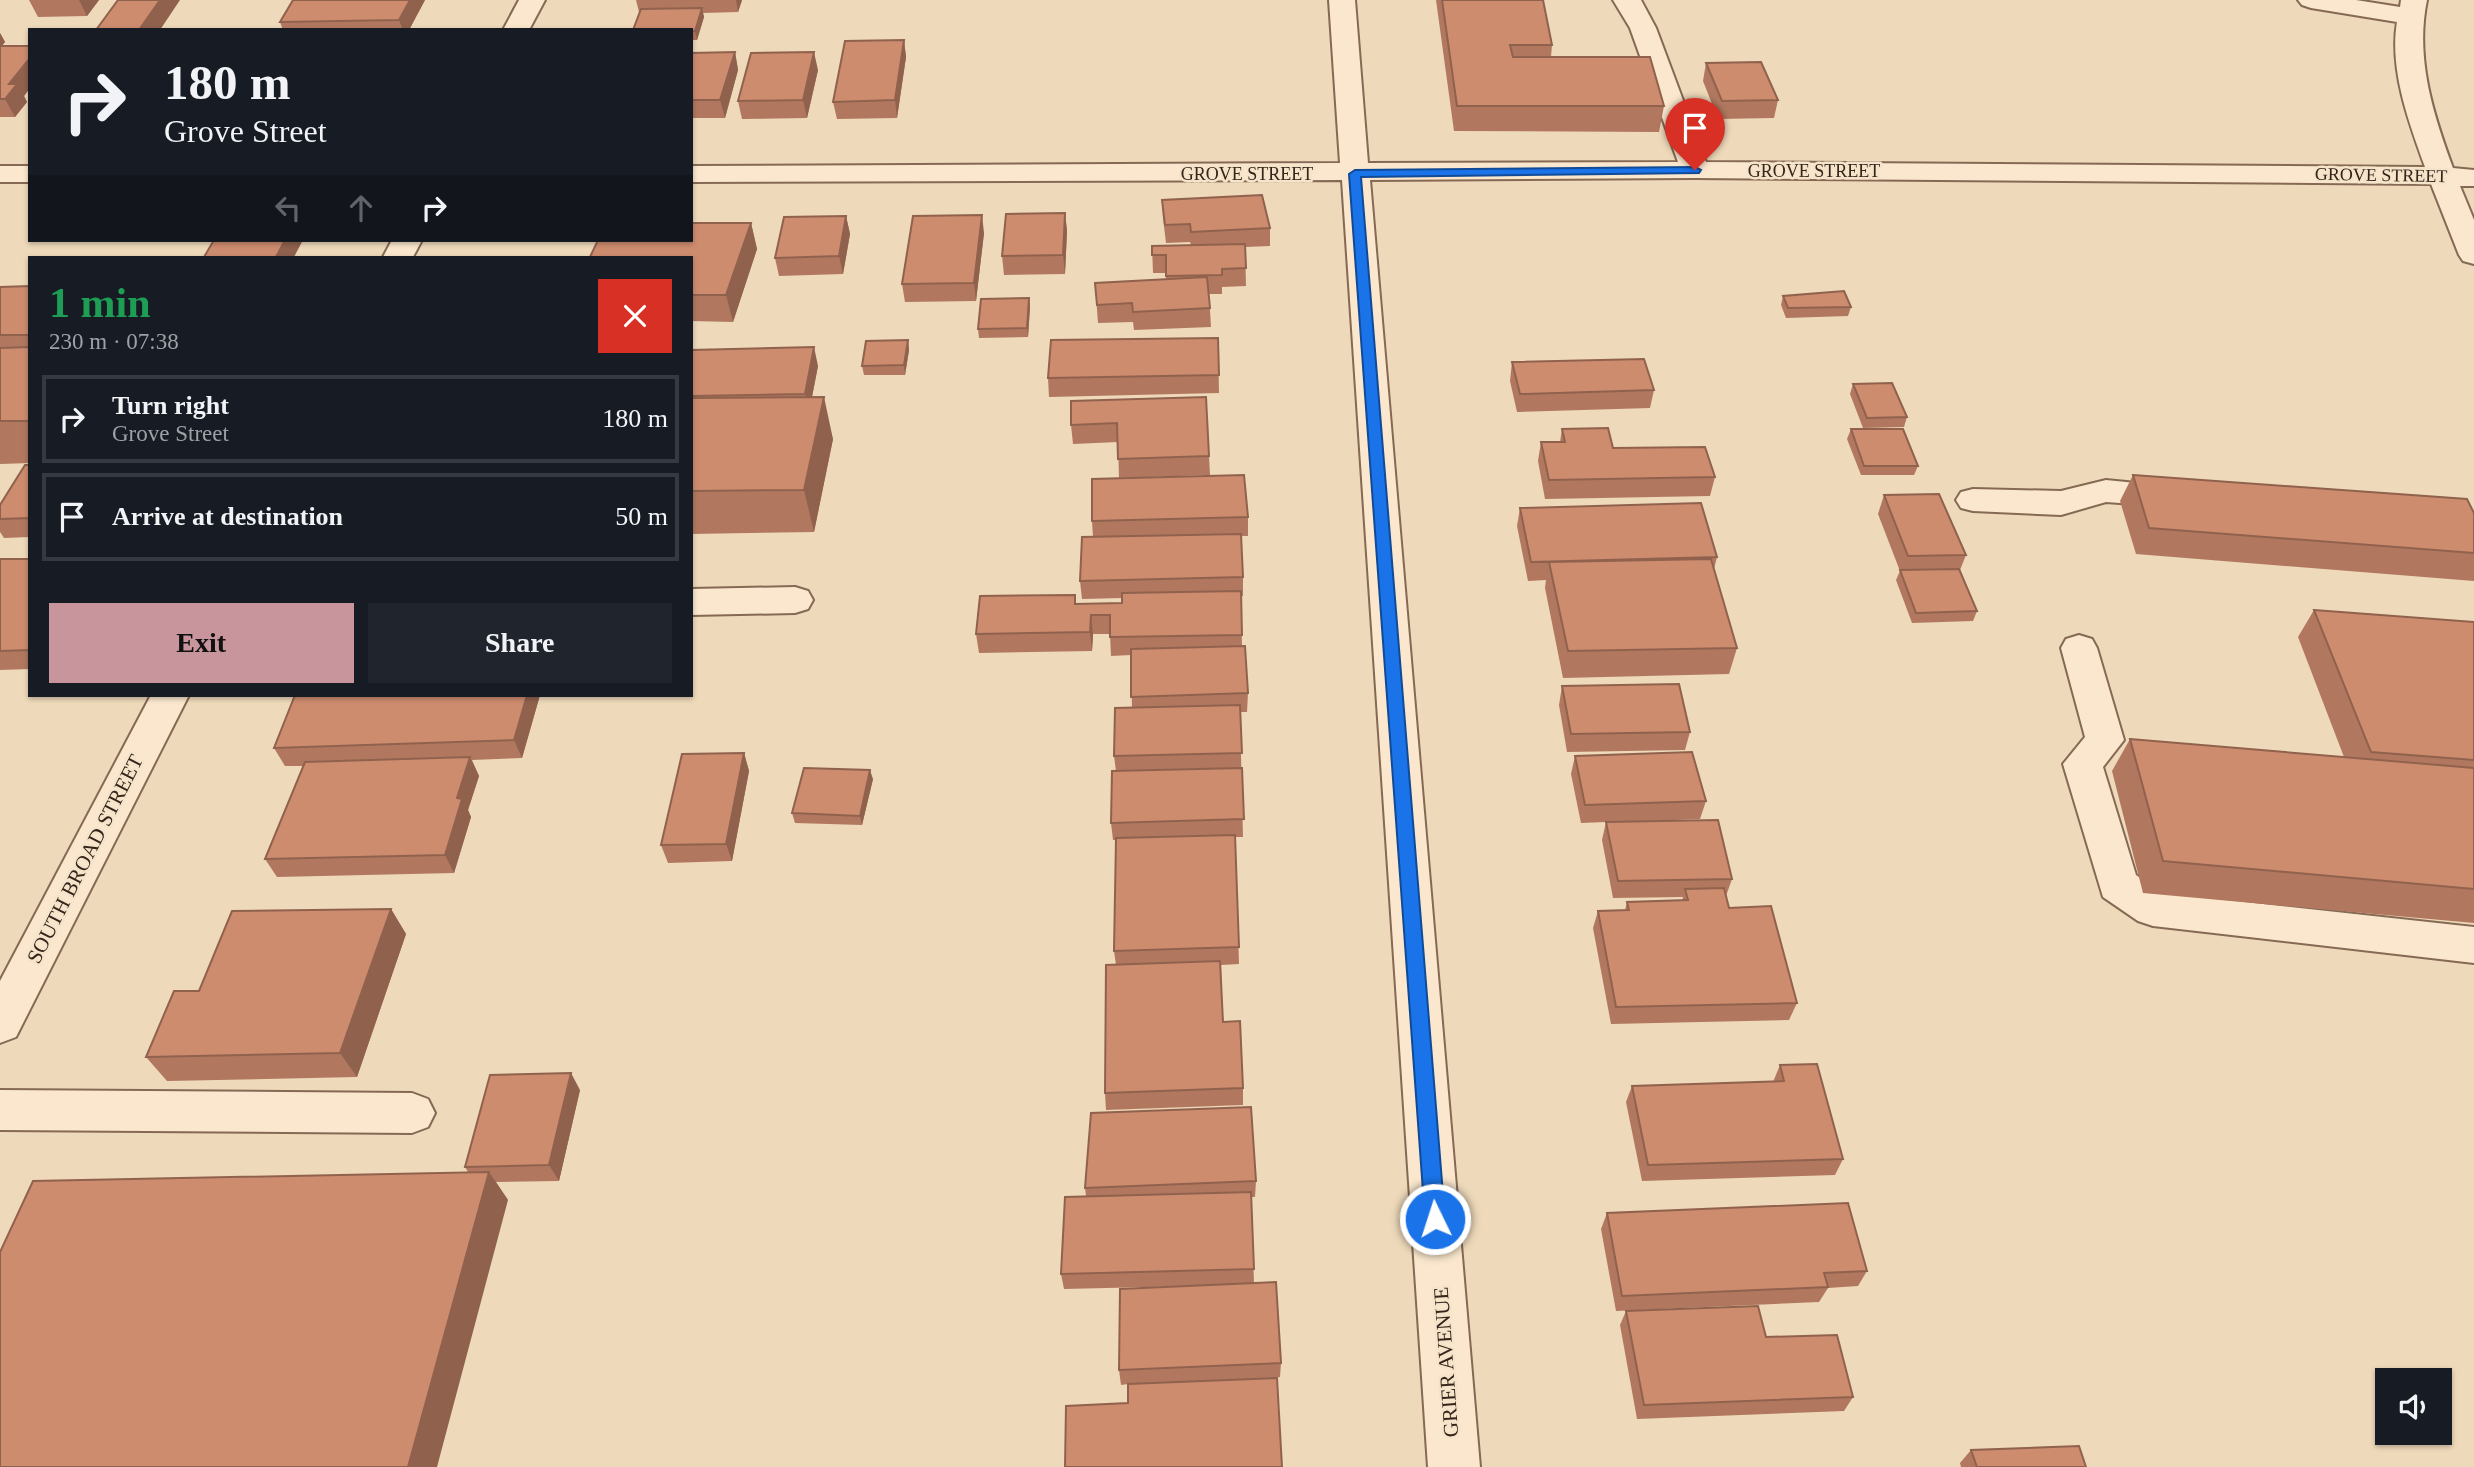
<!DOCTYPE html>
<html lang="en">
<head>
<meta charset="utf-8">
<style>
	:root { --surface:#171b24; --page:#20242c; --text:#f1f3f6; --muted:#9ea1a6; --line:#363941; --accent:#c8959d }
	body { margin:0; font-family:"Times New Roman",serif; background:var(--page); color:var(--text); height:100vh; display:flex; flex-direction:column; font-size:26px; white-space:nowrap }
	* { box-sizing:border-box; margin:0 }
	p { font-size:23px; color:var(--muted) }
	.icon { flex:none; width:38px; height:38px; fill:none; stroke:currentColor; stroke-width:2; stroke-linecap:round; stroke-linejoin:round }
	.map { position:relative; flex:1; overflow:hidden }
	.drawer { position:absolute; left:28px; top:256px; width:665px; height:441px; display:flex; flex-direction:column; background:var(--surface); border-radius:0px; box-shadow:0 2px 5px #0004 }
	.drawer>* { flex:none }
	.guide { position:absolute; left:28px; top:28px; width:665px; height:214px; border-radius:0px; box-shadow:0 2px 5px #0004; background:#171b24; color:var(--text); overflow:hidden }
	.tools { position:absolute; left:2375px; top:1368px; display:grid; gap:14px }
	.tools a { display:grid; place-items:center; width:77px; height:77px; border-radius:0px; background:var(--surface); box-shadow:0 2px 5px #0004; font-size:35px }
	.pin { position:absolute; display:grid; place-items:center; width:60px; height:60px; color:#fff; margin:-72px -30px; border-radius:50% 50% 50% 0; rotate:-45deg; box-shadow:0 0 7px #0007 }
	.pin .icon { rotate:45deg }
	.me { position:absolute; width:77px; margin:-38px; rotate:356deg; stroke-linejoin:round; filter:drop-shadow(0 0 5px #0008) }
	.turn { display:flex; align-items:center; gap:24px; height:147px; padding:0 21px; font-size:32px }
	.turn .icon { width:91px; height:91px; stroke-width:2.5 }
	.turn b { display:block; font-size:49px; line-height:60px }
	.lanes { display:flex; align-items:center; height:66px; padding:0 21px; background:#0003; justify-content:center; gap:35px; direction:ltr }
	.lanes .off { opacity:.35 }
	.round { display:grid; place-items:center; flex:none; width:74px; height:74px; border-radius:0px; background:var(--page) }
	.summary { display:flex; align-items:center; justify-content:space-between; height:119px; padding:0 21px }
	h1 { font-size:42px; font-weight:700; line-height:52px; color:#1e9e55 }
	.action { display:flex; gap:14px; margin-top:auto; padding:14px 21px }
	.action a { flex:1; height:80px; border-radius:0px; background:var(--accent); color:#111; font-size:28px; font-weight:700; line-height:80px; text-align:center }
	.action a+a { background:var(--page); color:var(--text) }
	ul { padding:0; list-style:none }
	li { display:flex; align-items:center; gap:21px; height:88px; margin:0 14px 10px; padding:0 7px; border:4px solid var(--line); border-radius:0px }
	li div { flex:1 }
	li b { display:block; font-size:26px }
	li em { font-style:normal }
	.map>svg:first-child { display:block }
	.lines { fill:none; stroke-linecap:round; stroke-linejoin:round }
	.minor-casing { stroke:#856954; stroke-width:4 }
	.minor { fill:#fae7cd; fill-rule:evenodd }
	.wall { fill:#b1785f }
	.shaded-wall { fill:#90624e }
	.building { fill:#ce8c6f; stroke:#90624e; stroke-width:2 }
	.route { fill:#1a73e8; stroke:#114b97; stroke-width:2 }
	.labels { text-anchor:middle; stroke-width:5; stroke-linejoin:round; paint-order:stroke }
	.far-street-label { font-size:18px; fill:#34241a; stroke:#f6e4ca }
	.street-label { font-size:21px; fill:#34241a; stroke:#f6e4ca }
</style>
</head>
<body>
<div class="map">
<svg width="2474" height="1467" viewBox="0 0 2474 1467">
	<rect width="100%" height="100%" fill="#eed9ba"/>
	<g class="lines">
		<defs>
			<path id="minor" d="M519 0H545L529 30H503Z
				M1329 0H1355L1368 163 1678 162 1630 28 1613 0H1641L1656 28 1706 162 2425 167C2409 123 2389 69 2397 22L2311 8 2302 5 2298 0H2356L2400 7 2401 0H2427C2415 58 2433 114 2453 168L2474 170V186H2460L2474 220V264L2463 261 2459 255 2431 184 1695 178 1370 180 1480 1467H1428L1342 180 691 182V166L1340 163Z
				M0 166H30V182H0Z
				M392 240H422L413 257H383Z
				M2106 480 2187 488 2192 496 2187 504 2175 507 2106 502 2061 515 1973 511 1961 508 1956 500 1961 492 1973 489 2061 491Z
				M795 587 808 591 813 600 808 609 795 613 691 615V589Z
				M2079 635 2092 639 2097 648 2124 740 2103 767 2136 875 2162 893 2474 927V963L2153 926 2138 921 2103 897 2063 764 2085 737 2061 648 2066 639Z
				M151 695H189L16 1037 0 1043V981Z
				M0 1090 412 1093 428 1099 435 1113 428 1127 412 1133 0 1130Z"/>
		</defs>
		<use href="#minor" class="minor-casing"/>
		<use href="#minor" class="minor"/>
	</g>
	<path class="wall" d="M29 0H99L87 16 38 17Z
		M425 0 409 30H283L280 22Z
		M636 0H742L738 12 703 13 704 17 697 40H691V30L639 12Z
		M1436 0H1543L1552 45 1551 57 1664 106 1659 132 1454 131Z
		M0 33 5 42 2 46H30V88L24 96 27 102 15 117H0Z
		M904 40 906 57 897 118 837 119 833 102Z
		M735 52 738 70 725 118H691V53Z
		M1706 63 1778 100 1774 118 1718 119 1703 81Z
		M818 70 807 118 742 119 738 101Z
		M1162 200 1270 228V246L1245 247 1246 286 1222 287V294H1209L1211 327 1134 330 1133 322 1098 323 1095 283 1166 279V273H1153L1152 246 1191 245 1190 242 1166 243 1163 218Z
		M1065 213 1067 231 1065 274 1004 275 1002 256Z
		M846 216 850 234 843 274 779 276 775 258Z
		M751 223 757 249 733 322 691 321V257Z
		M984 233 976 301 905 302 902 284Z
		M30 286V463L0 464V287Z
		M1783 296 1851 307 1848 316 1786 318 1781 305Z
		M1029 298 1030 307 1028 337 979 338 978 329Z
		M1218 338 1219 393 1049 397 1048 378Z
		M908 340 909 350 905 375H864L862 366Z
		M691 350 818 366 812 397 833 439 814 532 691 534Z
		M1512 362 1654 390 1650 408 1517 412 1510 381Z
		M1853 384 1907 417 1904 427 1863 428 1850 394Z
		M1071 401 1209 456 1210 475 1119 478 1118 442 1073 444 1071 425Z
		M1562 429 1613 448 1715 477 1710 496 1545 499 1538 461 1541 442H1560Z
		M1851 429 1918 466 1914 475H1861L1847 439Z
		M30 465V537L4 538 0 532V505Z
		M2133 475 2474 513V581L2136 554 2120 501Z
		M1884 495 1966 555 1960 570 1977 611 1973 621 1912 623 1896 580 1900 571 1878 514Z
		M1520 508 1717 557 1714 569 1737 648 1729 674 1563 678 1545 588 1546 580 1528 581 1517 526Z
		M1248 517V536H1241L1243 577V596H1241L1242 646 1248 693 1247 712H1240L1243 837H1235L1239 964 1221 965 1223 1022 1243 1088V1105L1106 1110 1105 1093 1116 965 1114 951 1116 840H1113L1111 823 1116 771 1114 756 1132 708 1131 655 1111 656 1110 634H1093L1092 651 979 653 976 634 1075 595 1076 604 1122 603V598L1082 599 1080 581 1093 537 1092 521Z
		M0 559H30V669L0 670Z
		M2314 610 2474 622V923L2143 893 2112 771 2130 739 2344 757 2298 637Z
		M1562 686 1690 732 1685 750 1567 752 1559 705Z
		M295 695H540L522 758 472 760 479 776 468 810 471 817 454 873 277 877 265 859 303 766H285L274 748Z
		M744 753 749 771 732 861 668 863 661 845Z
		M1575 756 1706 801 1700 819 1624 822 1732 879 1726 896 1729 908 1797 1003 1789 1020 1611 1024 1593 928 1598 911 1625 910 1627 902 1682 901 1683 897 1613 898 1602 840 1606 822 1581 823 1571 774Z
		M873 779 862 825 795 823 792 813Z
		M391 909 406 934 357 1077 167 1081 146 1057Z
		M1780 1065 1843 1159 1835 1175 1642 1181 1626 1102 1632 1086 1773 1082Z
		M580 1090 559 1181 496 1182 508 1200 468 1172 465 1167Z
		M1256 1181 1255 1197H1251L1254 1283 1281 1363 1280 1377 1128 1403V1384L1121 1385 1119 1370 1191 1286 1064 1289 1061 1274 1086 1196 1085 1188Z
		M1607 1213 1867 1271 1858 1286 1828 1288 1819 1302 1616 1311 1601 1229Z
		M1626 1311 1766 1337 1853 1397 1844 1411 1637 1419 1620 1325Z
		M1971 1450 2086 1467H1961L1960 1463Z"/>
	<path class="shaded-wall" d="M79 0H99L87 16Z
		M160 0H180L160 30H139Z
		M410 0H425L409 30H403L399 20Z
		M736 0H742L738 12Z
		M702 8 704 17 697 40 695 31Z
		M0 33 5 42 0 48Z
		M904 40 906 57 897 118 895 100Z
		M735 52 738 70 725 118 720 100Z
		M814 52 818 70 807 118 803 100Z
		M30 58V88L24 96 27 102 15 117 5 99 9 84Z
		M1065 213 1067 231 1065 274 1063 255Z
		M982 215 984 233 976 301 974 283Z
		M846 216 850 234 843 274 839 256Z
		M751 223 757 249 733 322 726 295Z
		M285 240H303L294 257H276Z
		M1029 298 1030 307 1028 337 1027 328Z
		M908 340 909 350 905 375 904 365Z
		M814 347 818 366 809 412 805 394Z
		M824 397 833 439 814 532 804 490Z
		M1091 615 1093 634 1092 651 1090 632Z
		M527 695H540L522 758 514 740Z
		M744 753 749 771 732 861 726 844Z
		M470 757 479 776 468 810 471 817 454 873 445 855 457 798Z
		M870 770 873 779 862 825 860 816Z
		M391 909 406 934 357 1077 340 1053Z
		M571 1073 580 1090 559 1181 549 1165Z
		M489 1172 508 1200 437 1467H408Z"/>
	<path class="building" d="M118 0H160L139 30H96Z
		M293 0H410L399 20 280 22Z
		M1442 0H1543L1552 45H1510L1513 57H1650L1664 106H1457Z
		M702 8 695 31H691V30H633L641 9Z
		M904 40 895 100 833 102 845 41Z
		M0 46H30V58L9 84H17L5 99H0Z
		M735 52 720 100H691V53Z
		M814 52 803 100 738 101 751 53Z
		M1761 62 1778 100 1722 101 1706 63Z
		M1262 195 1270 228 1191 232 1190 224 1165 225 1162 200Z
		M1065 213 1063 255 1002 256 1006 214Z
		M982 215 974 283 902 284 913 216Z
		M846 216 839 256 775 258 784 217Z
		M691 223H751L726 295H691V257H590L598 240H691Z
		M214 240H285L276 257H204Z
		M1245 244 1246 268 1222 269V275L1166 276V255H1152V246Z
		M1207 277 1210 308 1133 312 1132 303 1097 305 1095 283Z
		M30 286V335H0V287Z
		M1844 291 1851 307 1788 308 1783 296Z
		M1029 298 1027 328 978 329 981 299Z
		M1218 338 1219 375 1048 378 1051 340Z
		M908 340 904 365 862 366 866 341Z
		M30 347V421H0V348Z
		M814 347 805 394 691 396V350Z
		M1644 359 1654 390 1520 394 1512 362Z
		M1892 383 1907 417 1867 418 1853 384Z
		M824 397 804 490 691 491V398Z
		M1206 397 1209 456 1118 459 1117 423 1071 425V401Z
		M1608 428 1613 448 1705 447 1715 477 1549 480 1541 442H1565L1562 429Z
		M1851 429H1903L1918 466H1864Z
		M25 465H30V518L0 519V505Z
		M1244 475 1248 517 1092 521V479Z
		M2133 475 2467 499 2474 513V553L2149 528Z
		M1939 494 1966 555 1908 556 1884 495Z
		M1701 503 1717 557 1531 562 1520 508Z
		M1241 534 1243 577 1080 581 1082 537Z
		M0 559H30V650L0 651Z
		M1711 559 1737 648 1568 651 1549 562Z
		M1959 569 1977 611 1916 613 1900 570Z
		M1241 591 1242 635 1110 637V615H1091L1090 632 976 634 980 596 1075 595V604L1122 603V593Z
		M2314 610 2474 622V760L2371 752Z
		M1245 646 1248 693 1131 697V649Z
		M1679 684 1690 732 1571 734 1562 686Z
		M295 695H527L514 740 274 748Z
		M1240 705 1242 753 1114 756 1115 708Z
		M2130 739 2474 768V889L2163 861Z
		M1692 752 1706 801 1585 805 1575 756Z
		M744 753 726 844 661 845 682 754Z
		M470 757 457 798 462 799 445 855 265 859 305 762Z
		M804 768 870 770 860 816 792 813Z
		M1242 768 1244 819 1111 823 1112 771Z
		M1718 820 1732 879 1618 881 1606 822Z
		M1235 835 1239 947 1114 951 1116 838Z
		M1724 888 1729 908 1771 906 1797 1003 1616 1007 1598 911 1629 910 1627 902 1688 900 1685 889Z
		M391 909 340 1053 146 1057 174 991H199L232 911Z
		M1220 961 1223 1022 1240 1021 1243 1088 1105 1093 1106 965Z
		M1817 1064 1843 1159 1648 1165 1632 1086 1784 1081 1780 1065Z
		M571 1073 549 1165 465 1167 490 1075Z
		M1251 1107 1256 1181 1085 1188 1091 1113Z
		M489 1172 408 1467H0V1252L33 1181Z
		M1251 1192 1254 1269 1061 1274 1065 1197Z
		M1848 1203 1867 1271 1824 1273 1828 1287 1622 1296 1607 1213Z
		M1276 1282 1281 1363 1119 1370 1120 1289Z
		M1758 1306 1766 1337 1837 1335 1853 1397 1644 1405 1626 1311Z
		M1277 1378 1282 1467H1065L1066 1406 1128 1403V1384Z
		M2079 1446 2086 1467H1977L1971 1450Z"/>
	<path class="route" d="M1695 167 1701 170 1699 173 1361 177 1445 1219 1442 1226 1435 1229 1428 1226 1425 1219 1349 174 1355 170Z"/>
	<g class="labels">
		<g class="far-street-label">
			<text x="1814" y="177">GROVE STREET</text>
			<text x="1247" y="180">GROVE STREET</text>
			<text transform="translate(2381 175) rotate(1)" y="6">GROVE STREET</text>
		</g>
		<g class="street-label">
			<text transform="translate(85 859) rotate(-63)" y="7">SOUTH BROAD STREET</text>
			<text transform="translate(1446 1362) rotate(-94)" y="7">GRIER AVENUE</text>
		</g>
	</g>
</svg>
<div class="tools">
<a><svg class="icon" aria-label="sound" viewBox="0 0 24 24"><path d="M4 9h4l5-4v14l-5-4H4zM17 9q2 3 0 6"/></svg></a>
</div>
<div class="pin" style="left:1695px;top:170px;background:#d93025"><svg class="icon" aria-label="arrive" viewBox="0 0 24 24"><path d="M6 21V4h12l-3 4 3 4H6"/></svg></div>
<svg class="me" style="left:1435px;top:1219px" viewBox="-20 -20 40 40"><circle r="17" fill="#1a73e8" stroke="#fff" stroke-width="3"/><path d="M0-11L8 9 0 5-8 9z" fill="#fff"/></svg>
<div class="guide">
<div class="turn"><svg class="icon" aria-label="right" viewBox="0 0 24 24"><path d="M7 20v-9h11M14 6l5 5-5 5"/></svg><div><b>180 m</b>Grove Street</div></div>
<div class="lanes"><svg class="icon off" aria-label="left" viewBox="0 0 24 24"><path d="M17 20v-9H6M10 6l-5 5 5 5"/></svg><svg class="icon off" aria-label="ahead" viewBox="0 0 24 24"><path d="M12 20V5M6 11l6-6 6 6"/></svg><svg class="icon" aria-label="right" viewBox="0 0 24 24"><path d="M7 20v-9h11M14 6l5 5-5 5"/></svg></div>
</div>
<section class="drawer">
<div class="summary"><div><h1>1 min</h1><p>230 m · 07:38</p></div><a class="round" style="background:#d93025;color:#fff"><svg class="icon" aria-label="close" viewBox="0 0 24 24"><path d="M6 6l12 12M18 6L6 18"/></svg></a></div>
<ul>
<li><svg class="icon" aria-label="right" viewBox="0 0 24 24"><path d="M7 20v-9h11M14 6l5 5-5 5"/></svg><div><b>Turn right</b><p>Grove Street</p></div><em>180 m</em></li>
<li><svg class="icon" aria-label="arrive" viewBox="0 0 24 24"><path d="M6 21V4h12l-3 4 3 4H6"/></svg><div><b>Arrive at destination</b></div><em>50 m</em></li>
</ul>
<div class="action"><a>Exit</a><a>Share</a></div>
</section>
</div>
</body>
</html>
